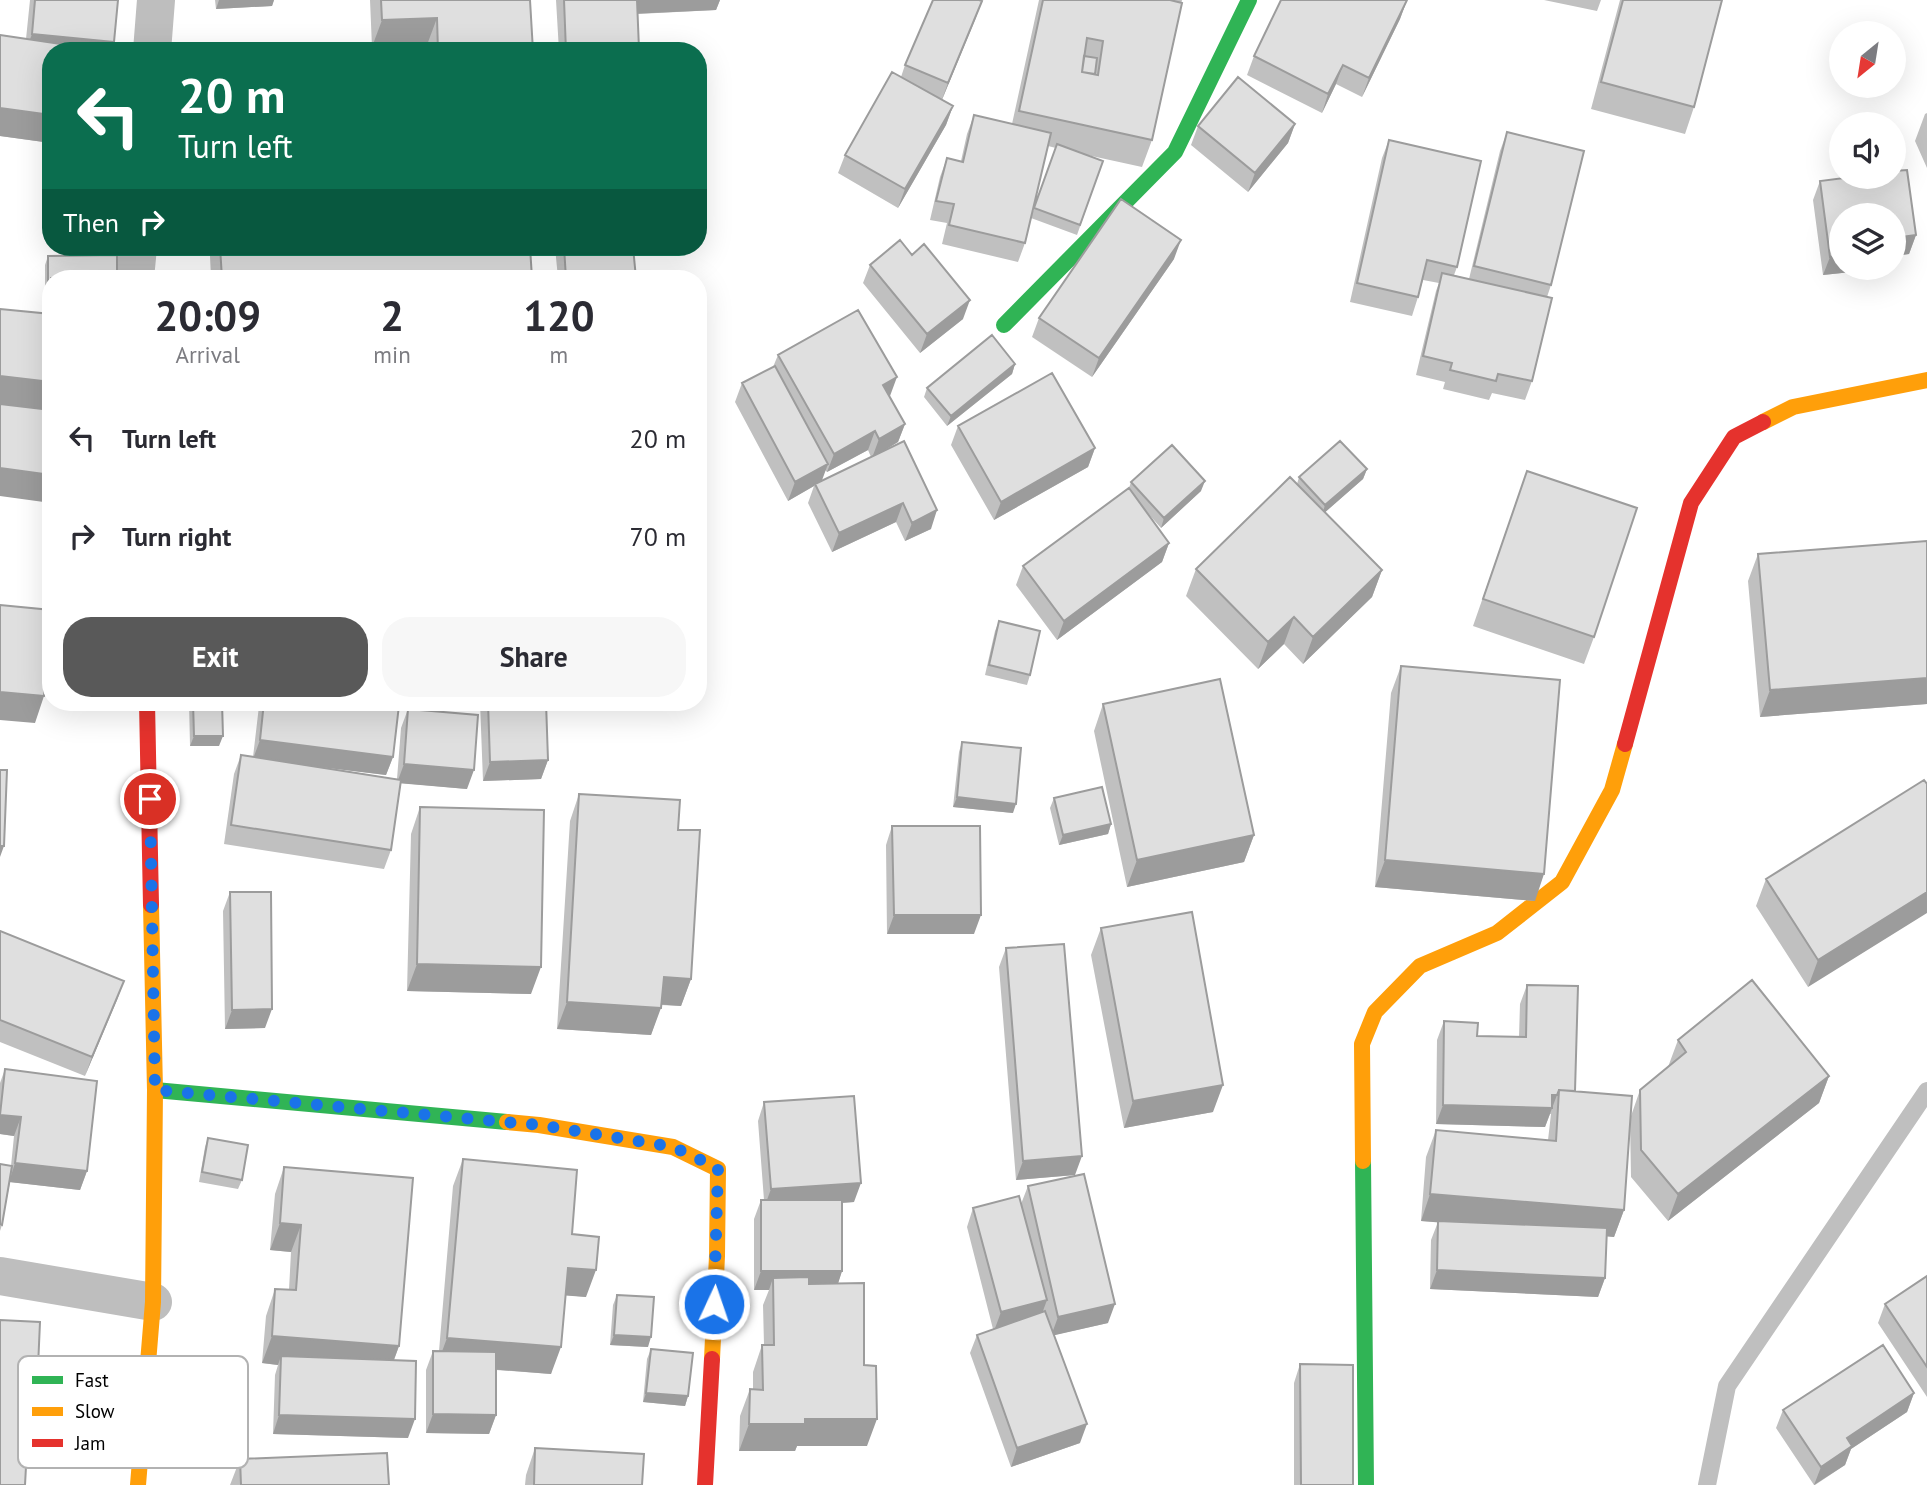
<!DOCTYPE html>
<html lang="en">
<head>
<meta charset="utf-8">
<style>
	:root { --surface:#fff; --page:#f7f7f7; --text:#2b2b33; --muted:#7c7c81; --accent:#595959 }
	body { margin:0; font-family:"PT Sans",sans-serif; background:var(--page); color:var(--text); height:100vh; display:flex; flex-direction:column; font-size:26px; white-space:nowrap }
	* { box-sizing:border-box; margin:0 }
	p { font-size:23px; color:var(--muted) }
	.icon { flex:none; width:38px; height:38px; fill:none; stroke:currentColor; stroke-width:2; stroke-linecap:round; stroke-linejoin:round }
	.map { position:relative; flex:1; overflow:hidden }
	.side { position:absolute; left:42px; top:270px; width:665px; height:441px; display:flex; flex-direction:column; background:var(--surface); border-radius:28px; box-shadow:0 7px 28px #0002 }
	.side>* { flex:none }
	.banner { position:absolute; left:42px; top:42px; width:665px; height:214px; border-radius:28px; box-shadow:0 7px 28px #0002; background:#0b6e4f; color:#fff; overflow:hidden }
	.needle { width:46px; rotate:210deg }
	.tools { position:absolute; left:1829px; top:21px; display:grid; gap:14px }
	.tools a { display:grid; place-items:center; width:77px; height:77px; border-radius:50%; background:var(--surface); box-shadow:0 7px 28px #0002; font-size:35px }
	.pin { position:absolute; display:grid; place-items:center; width:60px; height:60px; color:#fff; margin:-30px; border:4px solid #fff; border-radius:50%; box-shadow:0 2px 7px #0007 }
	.me { position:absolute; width:77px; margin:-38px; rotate:3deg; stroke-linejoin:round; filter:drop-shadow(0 0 5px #0008) }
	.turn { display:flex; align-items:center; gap:24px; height:147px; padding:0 21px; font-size:32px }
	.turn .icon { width:91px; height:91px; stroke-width:2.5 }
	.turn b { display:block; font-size:49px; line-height:60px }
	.then { display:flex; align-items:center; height:66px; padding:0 21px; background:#0003; gap:14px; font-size:26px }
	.eta { display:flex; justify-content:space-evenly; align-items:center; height:119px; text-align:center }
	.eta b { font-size:42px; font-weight:700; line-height:49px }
	.button { display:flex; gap:14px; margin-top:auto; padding:14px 21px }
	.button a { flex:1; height:80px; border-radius:28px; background:var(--accent); color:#fff; font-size:28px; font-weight:700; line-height:80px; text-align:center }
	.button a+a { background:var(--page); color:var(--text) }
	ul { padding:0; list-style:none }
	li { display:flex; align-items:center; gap:21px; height:98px; padding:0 21px }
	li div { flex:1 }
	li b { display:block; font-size:26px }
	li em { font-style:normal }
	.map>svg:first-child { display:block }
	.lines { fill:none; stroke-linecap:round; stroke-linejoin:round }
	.stream { stroke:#bfbfbf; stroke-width:18 }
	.street { stroke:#bebebe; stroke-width:38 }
	.fast { stroke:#30b455; stroke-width:16 }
	.slow { stroke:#ff9f0a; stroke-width:16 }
	.jam { stroke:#e5322d; stroke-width:16 }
	.wall { fill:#c0c0c0; fill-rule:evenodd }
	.shaded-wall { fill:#9c9c9c }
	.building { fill:#dfdfdf; stroke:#9c9c9c; stroke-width:2; fill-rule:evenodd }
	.route { stroke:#1a73e8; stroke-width:12; stroke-dasharray:0 21.6 }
	.key { fill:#fff; stroke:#b2b2b2; stroke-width:2 }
	.key-label { font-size:19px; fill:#000 }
</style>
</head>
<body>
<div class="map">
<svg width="1927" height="1485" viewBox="0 0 1927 1485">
	<rect width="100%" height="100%" fill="#fff"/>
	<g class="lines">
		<path class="stream" d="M1707 1485 1727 1386 1927 1091"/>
		<path class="street" d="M152 51 156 0
			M135 278 138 247
			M0 1276 153 1302"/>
		<path class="fast" d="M1004 325 1175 152 1249 0
			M155 1090 507 1122
			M1363 1161 1366 1485"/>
		<path class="slow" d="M1763 422 1793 407 1927 380
			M507 1122 539 1125 673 1147 718 1169 717 1256 712 1359
			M1363 1161 1362 1044 1375 1012 1420 966 1497 933 1562 882 1612 790 1625 744
			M138 1485 153 1302 155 1090 151 905"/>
		<path class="jam" d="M147 702 151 905
			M1625 744 1691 503 1734 437 1763 422
			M705 1485 712 1359"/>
	</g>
	<path class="wall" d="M30 0H118L51 51V143L0 136V35L26 39Z
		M215 0H274L272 6 216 9Z
		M370 0H530L533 51H427V45L372 47Z
		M556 0H720L716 10 638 14V51H559Z
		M1039 0H1182L1152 140 1142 167 1087 155 1103 161 1077 235 1031 218 1025 243 1018 262 942 244 947 223 930 220 940 177 947 158 961 161 967 134 974 115 1012 124ZM1048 146 1056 148 1031 217Z
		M1407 0 1400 19 1362 97 1336 84 1322 113 1247 75 1254 56Z
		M1544 0H1601L1597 11Z
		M1620 0H1722L1694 107 1685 134 1591 109Z
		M982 1 942 100 953 106 946 125 898 208 838 173 845 155 901 77 905 65Z
		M1927 113V168L1915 141 1925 114Z
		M1295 124 1288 143 1248 192 1191 145 1198 126Z
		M1507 132 1551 285 1547 297 1532 381 1525 400 1492 393 1489 400 1443 389 1445 382 1416 375 1436 291 1439 283 1423 280 1418 297 1412 316 1350 302 1382 158 1389 140 1457 267 1454 275 1469 279 1500 151Z
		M1907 170 1916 235 1909 254 1894 256V215H1841V268H1870V270L1823 275 1813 200 1820 181 1852 177H1894V171Z
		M213 247H530L532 278H211L210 256Z
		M555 247H633L636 278H558Z
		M912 255 963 319 920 353 863 283 870 265Z
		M48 256 51 278V308H45V265Z
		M1174 259 1092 377 1032 337 1039 318Z
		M778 355 890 396 889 397 905 424 898 442 880 453 931 529 905 541 896 522 832 552 808 503 814 486 788 501 735 402 742 383 773 367ZM868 450 871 457 821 481 825 470 827 472Z
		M1015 364 1012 374 947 426 924 397 927 388Z
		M958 426 1095 448 1088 467 994 520 951 445Z
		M1367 469 1363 479 1325 512 1382 570 1372 597 1303 664 1284 644 1258 669 1186 596 1196 569 1297 484 1299 477Z
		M1527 471 1594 637 1584 664 1473 626Z
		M1131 482 1201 491 1161 528 1145 510 1169 543 1162 562 1057 640 1016 585 1023 566 1129 488Z
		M1927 541V704L1760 717 1748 581 1758 554Z
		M999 621 1030 675 1027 685 985 675 995 631Z
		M1401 666 1535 901 1375 887 1391 693Z
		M189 702H222L219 746H190Z
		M261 702H374L393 757 386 775 322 767 397 779 401 728 408 709 467 789 401 783 391 850 384 869 224 844 234 774 241 755 253 757 259 706Z
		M480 702H546L548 760 541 779 483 781Z
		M1103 704 1254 835 1244 862 1127 887 1094 731Z
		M962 742 1013 813 953 807 959 752Z
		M1924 780 1808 987 1756 906 1766 879Z
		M579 794 678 830 691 979 681 1006 661 1005 651 1035 557 1029 570 821Z
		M1054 798 1111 824 1108 834 1059 845 1050 808Z
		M420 807 531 994 407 991 411 834Z
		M892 826 974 934H887L886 845Z
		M230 892 265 1028 225 1029 223 911Z
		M1101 928 1213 1112 1124 1128 1091 955Z
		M0 931 124 981 85 1076 0 1042Z
		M1006 948 1075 1175 1016 1180 999 967Z
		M1527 985 1575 1091 1631 1116 1640 1090 1668 1067 1678 1040 1829 1076 1819 1103 1668 1221 1631 1177 1630 1121 1624 1210 1614 1237 1607 1236 1605 1278 1598 1297 1430 1289 1431 1240 1438 1222 1421 1221 1426 1157 1436 1130 1548 1140 1551 1114H1550L1545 1127 1436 1124 1437 1040 1444 1021 1477 1036 1519 1037 1520 1004Z
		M5 1069 87 1171 80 1190 10 1182 2 1225 0 1231V1164L11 1166 14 1136 0 1134V1083Z
		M764 1102 854 1202 842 1203V1271L838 1283 864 1365 867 1446H797L795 1451H739L740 1416 750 1389 753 1390V1372L762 1345H764L763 1305 769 1290H754V1219L761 1200H764L758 1121Z
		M208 1138 242 1180 238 1189 199 1182 205 1147Z
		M463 1159 572 1234 586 1297 566 1295 551 1374 496 1370V1415L489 1434 426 1433V1370L433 1351H439L453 1186Z
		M284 1167 399 1346 394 1360 408 1438 273 1434 275 1375 278 1365 262 1363 266 1316 275 1289 289 1290 291 1252 270 1250 275 1194Z
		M1028 1186 1108 1323 1054 1335 1080 1443 1011 1467 970 1353 977 1335 993 1329 967 1227 973 1208 1021 1204Z
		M1927 1276V1397L1878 1323 1885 1304Z
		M617 1295 648 1347 610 1345 613 1305Z
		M651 1349 688 1396 685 1406 643 1402 647 1359Z
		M1300 1364 1353 1485H1294V1383Z
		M1914 1393 1907 1412 1851 1449 1845 1465 1815 1485H1814L1776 1428 1783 1410Z
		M177 1406 221 1444 217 1454 170 1448 174 1416Z
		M535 1448 642 1485H525L526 1475Z
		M240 1459 389 1485H230Z"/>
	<path class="shaded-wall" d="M219 0H274L272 6 216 9Z
		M635 0H720L716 10 630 14Z
		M1407 0 1400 19 1362 97 1369 78Z
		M982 1 975 20 941 102 948 83Z
		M437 18 427 45 372 47 382 20Z
		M32 34 114 42 111 51H51L25 53Z
		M639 49 638 51H592Z
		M1343 65 1336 84 1322 113 1328 94Z
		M953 106 946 125 898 208 905 189Z
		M0 108 51 115V143L0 136Z
		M1295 124 1288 143 1248 192 1255 173Z
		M1916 235 1909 254 1894 256V238Z
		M1181 240 1174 259 1092 377 1099 358Z
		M1841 255V268H1870V270L1823 275 1830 257Z
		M48 299H51V308H45Z
		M970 300 963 319 920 353 927 334Z
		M1015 364 1012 374 947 426 951 416Z
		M0 376 51 382V410L0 404Z
		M897 377 890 396 876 404 883 385Z
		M905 424 898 442 872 458 879 439Z
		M875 431 868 450 827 472 834 454Z
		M1095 448 1088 467 994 520 1001 502Z
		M828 464 821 483 815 484 814 486 788 501 795 482Z
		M0 468 51 475V503L0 496Z
		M1367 469 1363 479 1322 515 1325 505Z
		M1205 481 1201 491 1161 528 1164 518Z
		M903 503 896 522 832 552 839 533Z
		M937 510 931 529 905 541 912 523Z
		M1169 543 1162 562 1057 640 1064 621Z
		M1382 570 1372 597 1303 664 1313 637Z
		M1294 617 1284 644 1258 669 1268 642Z
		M1927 678V704L1760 717 1770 690Z
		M0 692 44 696 35 723 0 720Z
		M194 736H223L219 746H190Z
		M260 740 393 757 386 775 253 759Z
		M548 760 541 779 483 781 490 762Z
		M404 764 474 770 467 789 397 783Z
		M957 797 1016 804 1013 813 953 807Z
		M1111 824 1108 834 1059 845 1063 835Z
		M1254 835 1244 862 1127 887 1137 860Z
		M0 846H4L0 857Z
		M1385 860 1544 874 1535 901 1375 887Z
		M1927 892V913L1808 987 1818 960Z
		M894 915H981L974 934H887Z
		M417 964 541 967 531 994 407 991Z
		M664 977 691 979 681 1006 654 1004Z
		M124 981 117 1000 85 1076 92 1057Z
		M567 1002 661 1008 651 1035 557 1029Z
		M272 1009 265 1028 225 1029 232 1010Z
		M1829 1076 1819 1103 1668 1221 1678 1194Z
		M1223 1085 1213 1112 1124 1128 1133 1101Z
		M1552 1095H1557L1545 1127 1436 1124 1443 1105Z
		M0 1115 21 1117 14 1136 0 1134Z
		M1082 1156 1075 1175 1016 1180 1023 1161Z
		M15 1163 87 1171 80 1190 9 1182Z
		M861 1183 854 1202 764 1208 771 1189Z
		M1430 1194 1624 1210 1614 1237 1421 1221Z
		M280 1223 301 1225 291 1252 270 1250Z
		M568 1268 596 1270 586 1297 559 1295Z
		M1437 1270 1605 1278 1598 1297 1430 1289Z
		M761 1271H842L836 1290 773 1278 769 1290H754Z
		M1047 1300 1040 1319 994 1331 1001 1312Z
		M1115 1304 1108 1323 1051 1336 1058 1317Z
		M614 1335 651 1337 648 1347 610 1345Z
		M272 1336 399 1346 389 1373 281 1356 278 1365 262 1363Z
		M447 1338 561 1347 551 1374 437 1365Z
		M646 1393 688 1396 685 1406 643 1402Z
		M1914 1393 1907 1412 1851 1449 1845 1465 1814 1485 1821 1467 1847 1438Z
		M433 1414 496 1415 489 1434 426 1433Z
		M279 1415 415 1419 408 1438 273 1434Z
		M805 1419H877L867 1446H797L795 1451H739L749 1424Z
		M1087 1424 1080 1443 1011 1467 1017 1448Z
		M28 1430 47 1431 37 1458 18 1457Z
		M173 1438 221 1444 217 1454 170 1448Z"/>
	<path class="building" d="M35 0H118L114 42 32 34Z
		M381 0H530L533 51H438L437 18 382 20Z
		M564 0H637L639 49 566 51Z
		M933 0H979L982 1 948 83 905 65Z
		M1043 0H1170L1182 3 1152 140 1019 111ZM1087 38 1103 41 1098 75 1082 72Z
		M1281 0H1407L1369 78 1343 65 1328 94 1254 56Z
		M1623 0H1722L1694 107 1601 82Z
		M0 35 108 51H51V115L0 108Z
		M1084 56 1097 58 1095 74 1082 72Z
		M892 72 953 106 905 189 845 155Z
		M1238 77 1295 124 1255 173 1198 126Z
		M974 115 1051 133 1025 243 949 225 954 204 936 201 947 158 963 162Z
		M1507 132 1584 151 1551 285 1474 266Z
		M1389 140 1481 161 1457 267 1427 260 1418 297 1357 283Z
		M1057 144 1103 161 1080 225 1034 208Z
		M1907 170 1916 235 1894 238V215H1841V255L1830 257 1820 181 1852 177H1894V171Z
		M1121 199 1181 240 1099 358 1039 318Z
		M900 240 912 255 924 244 970 300 927 334 870 265Z
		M220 247H530L532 278H222Z
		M564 247H633L636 278H566Z
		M117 255V278H51V299H48V256Z
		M1442 273 1552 298 1532 381 1498 374 1496 381 1450 370 1452 363 1423 356Z
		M0 309 51 314V382L0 376Z
		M858 310 897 377 883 385 905 424 879 439 875 431 834 454 778 355Z
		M992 335 1015 364 951 416 927 388Z
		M775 366 828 464 795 482 742 383Z
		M1052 373 1095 448 1001 502 958 426Z
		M0 404 51 410V475L0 468Z
		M904 441 937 510 912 523 903 503 839 533 815 484Z
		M1340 441 1367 469 1325 505 1299 477Z
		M1172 445 1205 481 1164 518 1131 482Z
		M1527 471 1637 508 1594 637 1483 599Z
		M1290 477 1382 570 1313 637 1294 617 1268 642 1196 569Z
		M1129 488 1169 543 1064 621 1023 566Z
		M1927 541V678L1770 690 1758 554Z
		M0 605 51 610V624L44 696 0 692Z
		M999 621 1040 631 1030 675 989 665Z
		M1401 666 1560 680 1544 874 1385 860Z
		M1220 679 1254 835 1137 860 1103 704Z
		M193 702H222L223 736H194Z
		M264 702H374L399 705 393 757 260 740Z
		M488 702H546L548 760 490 762Z
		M408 709 478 715 474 770 404 764Z
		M962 742 1021 748 1016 804 957 797Z
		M241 755 401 780 391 850 231 825Z
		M0 770H7L4 846H0Z
		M1924 780 1927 784V892L1818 960 1766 879Z
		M1102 787 1111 824 1063 835 1054 798Z
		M579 794 680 800 678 830H700L691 979 664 977 661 1008 567 1002Z
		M420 807 544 810 541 967 417 964Z
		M892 826H980L981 915H894Z
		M230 892H271L272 1009 232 1010Z
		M1192 912 1223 1085 1133 1101 1101 928Z
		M0 931 124 981 92 1057 0 1020Z
		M1064 944 1082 1156 1023 1161 1006 948Z
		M1752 980 1829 1076 1678 1194 1641 1150 1640 1090 1686 1052 1678 1040Z
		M1527 985 1578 986 1575 1091 1559 1090 1557 1095H1552V1108L1443 1105 1444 1021 1478 1023 1477 1036 1526 1037Z
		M5 1069 97 1081 87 1171 15 1163 21 1117 0 1115Z
		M1559 1090 1632 1096 1624 1210 1430 1194 1436 1130 1556 1141Z
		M854 1096 861 1183 771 1189 764 1102Z
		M208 1138 248 1145 242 1180 202 1172Z
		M463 1159 577 1170 572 1234 599 1237 596 1270 568 1268 561 1347 447 1338Z
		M0 1164 12 1166 2 1225 0 1224Z
		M284 1167 413 1178 399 1346 272 1336 275 1289 296 1290 301 1225 280 1223Z
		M1084 1174 1115 1304 1058 1317 1028 1186Z
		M1019 1196 1047 1300 1001 1312 973 1208Z
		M761 1200H842V1271H761Z
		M1438 1221 1607 1228 1605 1278 1437 1270Z
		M1927 1276V1367L1885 1304Z
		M809 1277V1284L864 1283V1365L876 1366 877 1419H805V1424H749L750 1389 763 1390 762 1345H774L773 1278Z
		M617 1295 654 1297 651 1337 614 1335Z
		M1045 1311 1087 1424 1017 1448 977 1335Z
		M0 1320 40 1322 38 1367H49L47 1431 28 1430 25 1485H0Z
		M1883 1345 1914 1393 1847 1438 1852 1446 1821 1467 1783 1410Z
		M651 1349 693 1353 688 1396 646 1393Z
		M433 1351 496 1352V1415L433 1414Z
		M281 1356 416 1361 415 1419 279 1415Z
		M1300 1364 1353 1365V1485H1301Z
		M535 1448 644 1454 642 1485H534Z
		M387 1453 389 1485H241L240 1459Z"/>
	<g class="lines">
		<path class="route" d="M150 799 155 1090 539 1125 673 1147 718 1168 714 1304"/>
	</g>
	<rect x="18" y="1356" width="230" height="112" rx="10" class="key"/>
	<rect x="32" y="1376" width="31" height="8" fill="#30b455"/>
	<rect x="32" y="1407" width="31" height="9" fill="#ff9f0a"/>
	<rect x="32" y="1439" width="31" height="8" fill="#e5322d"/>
	<g class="key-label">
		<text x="75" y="1387">Fast</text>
		<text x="75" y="1418">Slow</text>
		<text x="75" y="1450">Jam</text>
	</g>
</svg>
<div class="tools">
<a><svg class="needle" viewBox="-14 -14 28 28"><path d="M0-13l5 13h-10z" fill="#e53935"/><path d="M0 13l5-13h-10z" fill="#7c7c81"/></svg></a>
<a><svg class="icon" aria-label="sound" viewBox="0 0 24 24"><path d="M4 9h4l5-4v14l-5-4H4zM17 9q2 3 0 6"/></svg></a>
<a><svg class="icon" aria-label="layers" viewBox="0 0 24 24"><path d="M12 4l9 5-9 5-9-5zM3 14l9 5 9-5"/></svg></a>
</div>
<div class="pin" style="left:150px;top:799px;background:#d93025"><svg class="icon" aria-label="arrive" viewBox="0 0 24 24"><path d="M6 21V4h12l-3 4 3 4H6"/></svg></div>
<svg class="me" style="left:714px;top:1304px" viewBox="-20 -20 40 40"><circle r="17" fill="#1a73e8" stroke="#fff" stroke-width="3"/><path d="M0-11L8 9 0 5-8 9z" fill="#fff"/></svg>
<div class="banner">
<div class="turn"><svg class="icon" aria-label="left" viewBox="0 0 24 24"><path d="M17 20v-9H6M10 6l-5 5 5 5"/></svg><div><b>20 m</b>Turn left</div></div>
<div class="then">Then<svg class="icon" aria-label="right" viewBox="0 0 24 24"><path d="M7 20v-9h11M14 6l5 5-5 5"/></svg></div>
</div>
<section class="side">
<div class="eta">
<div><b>20:09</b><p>Arrival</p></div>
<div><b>2</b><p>min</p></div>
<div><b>120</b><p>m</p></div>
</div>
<ul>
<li><svg class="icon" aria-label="left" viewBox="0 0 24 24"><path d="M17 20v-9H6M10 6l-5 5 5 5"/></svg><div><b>Turn left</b></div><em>20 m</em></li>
<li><svg class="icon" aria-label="right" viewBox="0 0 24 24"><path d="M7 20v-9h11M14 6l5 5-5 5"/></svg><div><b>Turn right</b></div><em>70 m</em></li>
</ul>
<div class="button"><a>Exit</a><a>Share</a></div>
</section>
</div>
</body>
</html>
